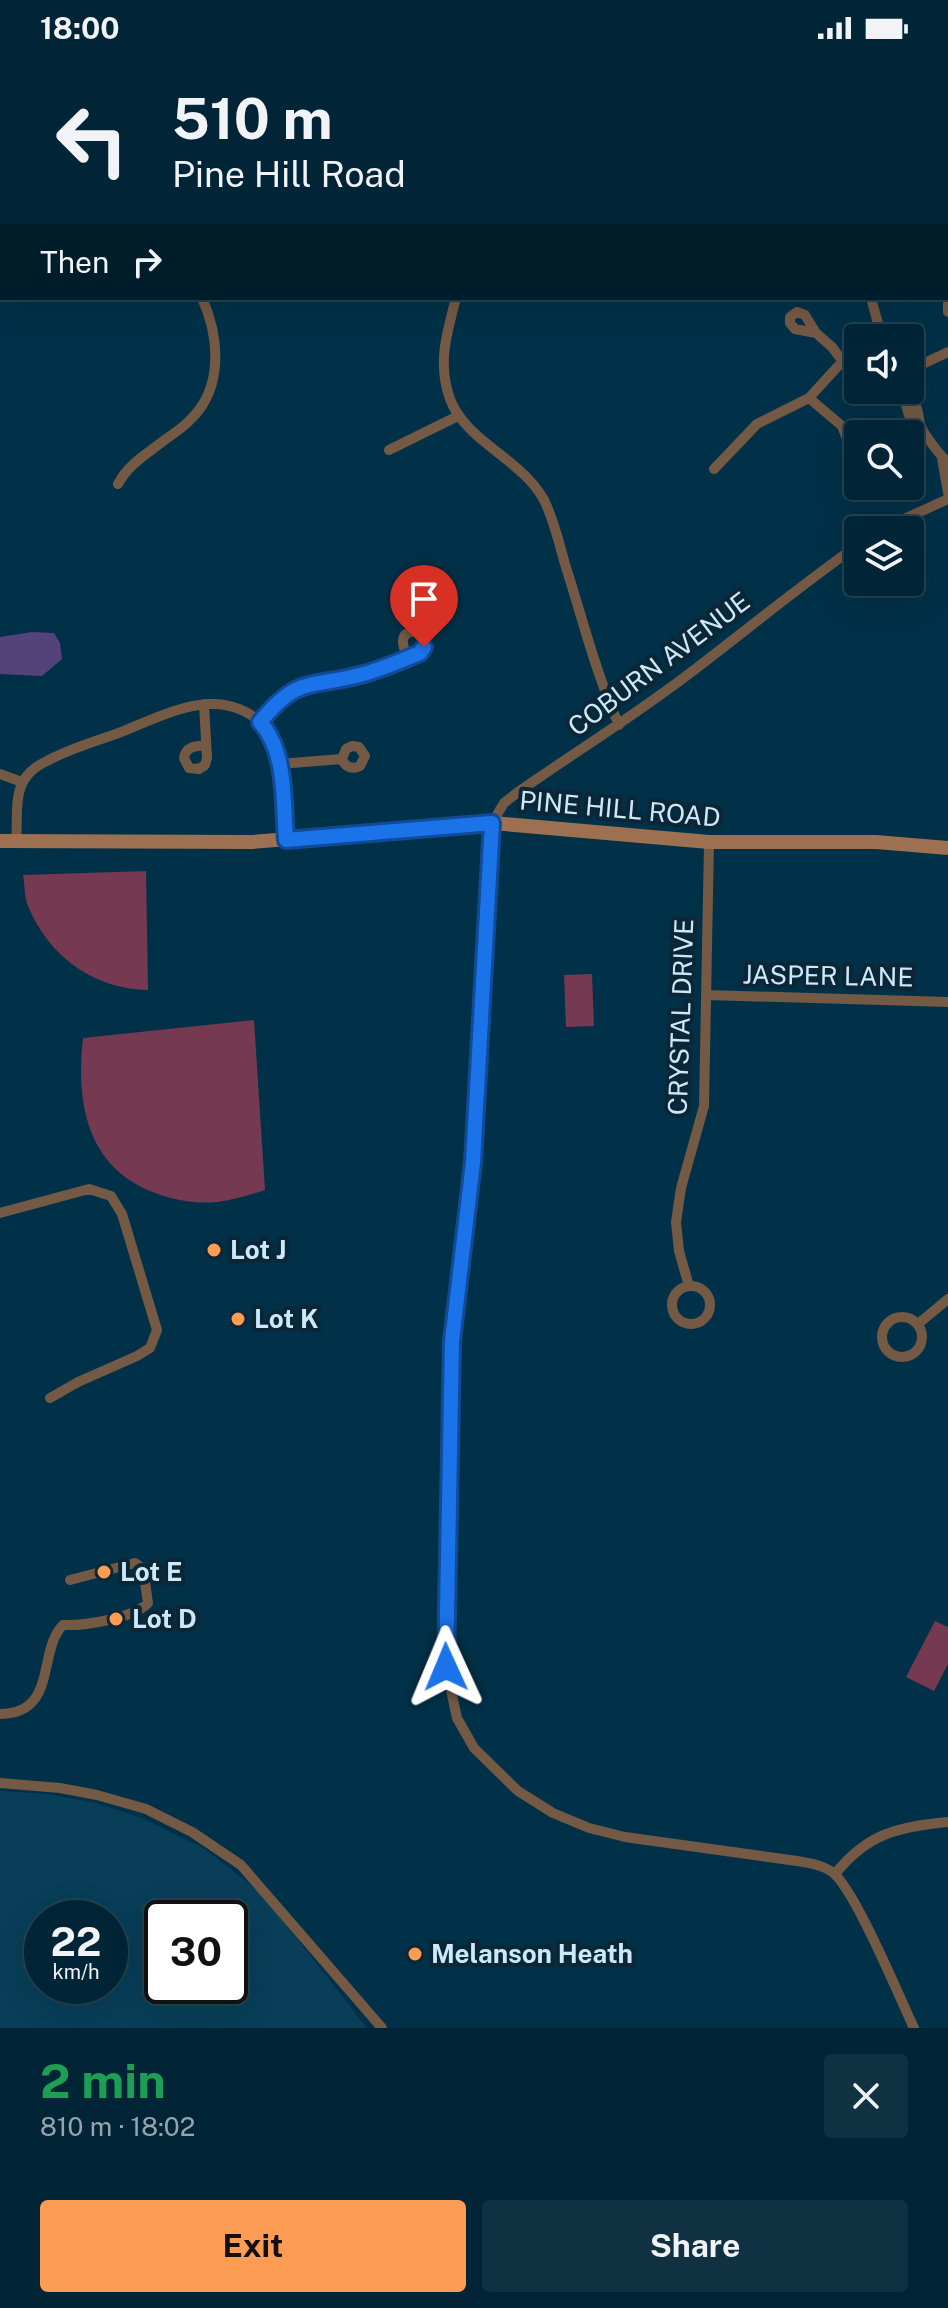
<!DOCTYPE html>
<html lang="en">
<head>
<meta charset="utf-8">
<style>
	:root { --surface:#012536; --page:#0f3142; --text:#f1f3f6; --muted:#96a5ad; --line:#234251; --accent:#fc9d53 }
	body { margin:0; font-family:"Public Sans",sans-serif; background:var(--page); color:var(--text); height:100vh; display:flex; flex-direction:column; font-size:30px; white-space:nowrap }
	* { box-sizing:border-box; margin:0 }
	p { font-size:26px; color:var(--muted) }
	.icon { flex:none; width:44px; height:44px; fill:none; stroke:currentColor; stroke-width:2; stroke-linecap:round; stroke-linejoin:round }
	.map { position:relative; height:1972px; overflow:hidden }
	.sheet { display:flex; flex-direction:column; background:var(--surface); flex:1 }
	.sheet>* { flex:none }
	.banner { position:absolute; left:0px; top:0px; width:948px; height:244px; box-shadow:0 8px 32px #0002,0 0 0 2px var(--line); background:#012536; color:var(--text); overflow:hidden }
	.controls { position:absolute; left:844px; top:268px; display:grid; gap:16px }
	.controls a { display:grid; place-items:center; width:80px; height:80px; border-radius:8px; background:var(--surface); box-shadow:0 8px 32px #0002,0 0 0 2px var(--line); font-size:40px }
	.speed { position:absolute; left:24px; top:1844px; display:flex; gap:16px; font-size:40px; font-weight:700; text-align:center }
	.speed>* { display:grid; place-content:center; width:104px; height:104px; border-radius:50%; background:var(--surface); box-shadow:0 8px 32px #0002,0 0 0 2px var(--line); line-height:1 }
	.speed small { font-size:20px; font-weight:400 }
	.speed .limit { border:4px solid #111; border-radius:12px; background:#fff; color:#111 }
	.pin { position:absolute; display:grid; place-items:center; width:68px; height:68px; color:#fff; margin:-82px -34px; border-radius:50% 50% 50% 0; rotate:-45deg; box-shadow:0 0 8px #0007 }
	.pin .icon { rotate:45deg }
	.me { position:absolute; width:88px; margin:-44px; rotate:359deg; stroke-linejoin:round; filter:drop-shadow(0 0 6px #0008) }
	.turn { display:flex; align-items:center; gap:28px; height:168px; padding:0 40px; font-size:36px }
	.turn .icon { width:104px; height:104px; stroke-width:2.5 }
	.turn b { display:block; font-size:56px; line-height:68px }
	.then { display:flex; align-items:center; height:76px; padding:0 40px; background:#0003; gap:16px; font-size:30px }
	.round { display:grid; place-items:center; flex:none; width:84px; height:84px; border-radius:8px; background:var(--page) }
	.overview { display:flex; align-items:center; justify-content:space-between; height:136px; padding:0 40px }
	h1 { font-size:48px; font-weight:700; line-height:60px; color:#1e9e55 }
	.primary-button { display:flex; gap:16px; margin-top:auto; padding:16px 40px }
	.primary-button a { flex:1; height:92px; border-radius:8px; background:var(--accent); color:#111; font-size:32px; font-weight:700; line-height:92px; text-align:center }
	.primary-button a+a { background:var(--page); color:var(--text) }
	.status { display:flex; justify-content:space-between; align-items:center; height:56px; padding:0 40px; background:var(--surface); direction:ltr }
	.status svg { height:22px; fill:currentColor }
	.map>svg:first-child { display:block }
	.built { fill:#083e58; fill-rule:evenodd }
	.green { fill:#753951 }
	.water { fill:#54427b }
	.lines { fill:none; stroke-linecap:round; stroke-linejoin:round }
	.street { stroke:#745945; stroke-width:10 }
	.secondary { stroke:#9c7050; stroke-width:14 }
	.route-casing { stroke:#114b97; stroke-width:20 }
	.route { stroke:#1a73e8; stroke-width:14 }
	.poi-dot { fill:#fc9d53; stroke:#0c2635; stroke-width:3 }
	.labels { text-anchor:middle; stroke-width:8; stroke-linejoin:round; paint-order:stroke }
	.street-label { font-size:26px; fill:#cae9fd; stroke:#0c2635 }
	.poi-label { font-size:26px; font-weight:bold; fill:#cae9fd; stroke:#0c2635; text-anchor:start }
</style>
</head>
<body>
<div class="status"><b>18:00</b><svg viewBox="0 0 49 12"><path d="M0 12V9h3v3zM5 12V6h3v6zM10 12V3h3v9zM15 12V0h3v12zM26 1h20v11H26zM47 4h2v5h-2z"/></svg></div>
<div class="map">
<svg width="948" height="1972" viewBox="0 0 948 1972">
	<rect width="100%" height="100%" fill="#013148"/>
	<path class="built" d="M0 1735 48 1738 96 1747 144 1763 205 1793 262 1838 367 1972H0ZM42 1862H110V1930H42ZM162 1862H230V1930H162Z"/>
	<path class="green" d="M146 815 148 934C94 933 49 901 28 850 24 841 25 829 23 819Z
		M592 918 594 970 566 971 564 919Z
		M254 964 265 1134C249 1139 233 1144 217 1146 198 1148 179 1145 161 1139 89 1116 75 1051 83 982Z
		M935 1565 948 1571V1608L934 1635 906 1621Z"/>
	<path class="water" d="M32 576 54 577 60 587 62 603 42 620 0 618V581Z"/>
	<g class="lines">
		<path class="street" d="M83 0V2
			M288 2 291 0
			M860 2V0
			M946 70H948
			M456 242C447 277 437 307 450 343 466 386 521 402 544 444 554 464 559 487 565 508 582 561 596 618 619 669
			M871 242 882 282
			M948 244V256
			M816 277 795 273 790 267V261L797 256 805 259 816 277 832 291 843 306
			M910 314 948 296
			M901 334C906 344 906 355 912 366L920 368
			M905 341C920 350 917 354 920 368 922 376 941 401 948 406
			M809 342 842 370 857 407
			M389 394 458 360
			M942 402 948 437
			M714 413 757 368 809 342 840 308 858 299
			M118 428C128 409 145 399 162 386 171 379 183 372 191 363 224 331 219 280 202 242
			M880 474 948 443
			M858 489C801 529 749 572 694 614 637 658 577 695 518 736L504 747 492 767 473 1106 452 1285 446 1611 457 1662 474 1692 518 1735 553 1757 589 1772 625 1781 797 1805C809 1807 822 1809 832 1816 854 1831 900 1943 914 1972
			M204 648 207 702 205 709 199 713 189 712 184 702C186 690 196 690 206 689
			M260 666C274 649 288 635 308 628 331 620 425 615 424 583L416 575C398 576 402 590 408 601
			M279 708 342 703C345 711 352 714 360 710L365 700 359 691 352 690 346 693 342 703
			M0 718 22 726
			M16 785C18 767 14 740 24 724 29 716 38 709 47 705 69 693 93 686 116 678 145 667 178 649 210 648 229 647 252 655 264 671 287 700 283 749 286 784
			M707 939 948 946
			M0 1157 89 1133 111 1140 122 1158 157 1274 150 1292 137 1300 78 1326 50 1342
			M689 1230 679 1195 676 1166 681 1132 704 1050 709 786
			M672 1249a19 19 0 1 1 38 0a19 19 0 1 1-38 0Z
			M882 1281a20 20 0 1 1 40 0a20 20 0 1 1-40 0Z
			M918 1268 948 1243
			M0 1658C58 1658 37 1595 63 1569 84 1570 134 1562 148 1547L143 1513 135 1507 70 1524
			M0 1727 60 1732 97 1739 146 1753 192 1776 241 1809 382 1972
			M835 1818C868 1777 898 1771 948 1766"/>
		<path class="secondary" d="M0 785 252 786 492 767 709 786H876L948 792"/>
	</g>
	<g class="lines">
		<defs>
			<path id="route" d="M424 591 420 597C400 605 380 614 360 619 309 632 298 620 260 666 287 696 283 746 286 784L492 767 473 1106 452 1285 446 1611"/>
		</defs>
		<use href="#route" class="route-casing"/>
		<use href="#route" class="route"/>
	</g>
	<g class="poi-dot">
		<circle cx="214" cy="1194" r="8"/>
		<circle cx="238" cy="1263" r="8"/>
		<circle cx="104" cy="1516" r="8"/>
		<circle cx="116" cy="1563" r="8"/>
		<circle cx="415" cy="1898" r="8"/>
	</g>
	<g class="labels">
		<g class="street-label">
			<text transform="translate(659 608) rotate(-37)" y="9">COBURN AVENUE</text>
			<text transform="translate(620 753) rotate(5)" y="9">PINE HILL ROAD</text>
			<text transform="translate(828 920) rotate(1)" y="9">JASPER LANE</text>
			<text transform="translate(681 961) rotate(-88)" y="9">CRYSTAL DRIVE</text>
		</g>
		<g class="poi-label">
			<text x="230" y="1203">Lot J</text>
			<text x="254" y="1272">Lot K</text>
			<text x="120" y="1525">Lot E</text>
			<text x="132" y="1572">Lot D</text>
			<text x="431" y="1907">Melanson Heath</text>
		</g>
	</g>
</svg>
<div class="controls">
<a><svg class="icon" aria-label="sound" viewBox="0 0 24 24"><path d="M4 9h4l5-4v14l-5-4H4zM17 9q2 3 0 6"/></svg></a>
<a><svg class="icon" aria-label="search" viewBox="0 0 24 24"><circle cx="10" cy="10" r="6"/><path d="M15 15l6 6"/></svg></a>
<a><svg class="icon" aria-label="layers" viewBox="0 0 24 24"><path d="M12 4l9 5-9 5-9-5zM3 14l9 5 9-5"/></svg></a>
</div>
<div class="speed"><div>22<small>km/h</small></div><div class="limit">30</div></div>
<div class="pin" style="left:424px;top:591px;background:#d93025"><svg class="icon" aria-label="arrive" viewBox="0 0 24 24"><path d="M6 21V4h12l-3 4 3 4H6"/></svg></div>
<svg class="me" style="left:446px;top:1611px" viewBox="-20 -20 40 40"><path d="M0-17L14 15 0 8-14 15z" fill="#1a73e8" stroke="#fff" stroke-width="4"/></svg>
<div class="banner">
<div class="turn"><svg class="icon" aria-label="left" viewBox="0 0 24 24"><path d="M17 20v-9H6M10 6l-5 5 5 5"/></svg><div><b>510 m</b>Pine Hill Road</div></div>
<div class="then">Then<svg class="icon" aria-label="right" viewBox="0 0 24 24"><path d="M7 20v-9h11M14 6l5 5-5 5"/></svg></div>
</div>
</div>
<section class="sheet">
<div class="overview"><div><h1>2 min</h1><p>810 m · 18:02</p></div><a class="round"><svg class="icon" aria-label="close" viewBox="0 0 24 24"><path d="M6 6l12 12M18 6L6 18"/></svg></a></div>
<div class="primary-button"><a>Exit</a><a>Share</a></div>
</section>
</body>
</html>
